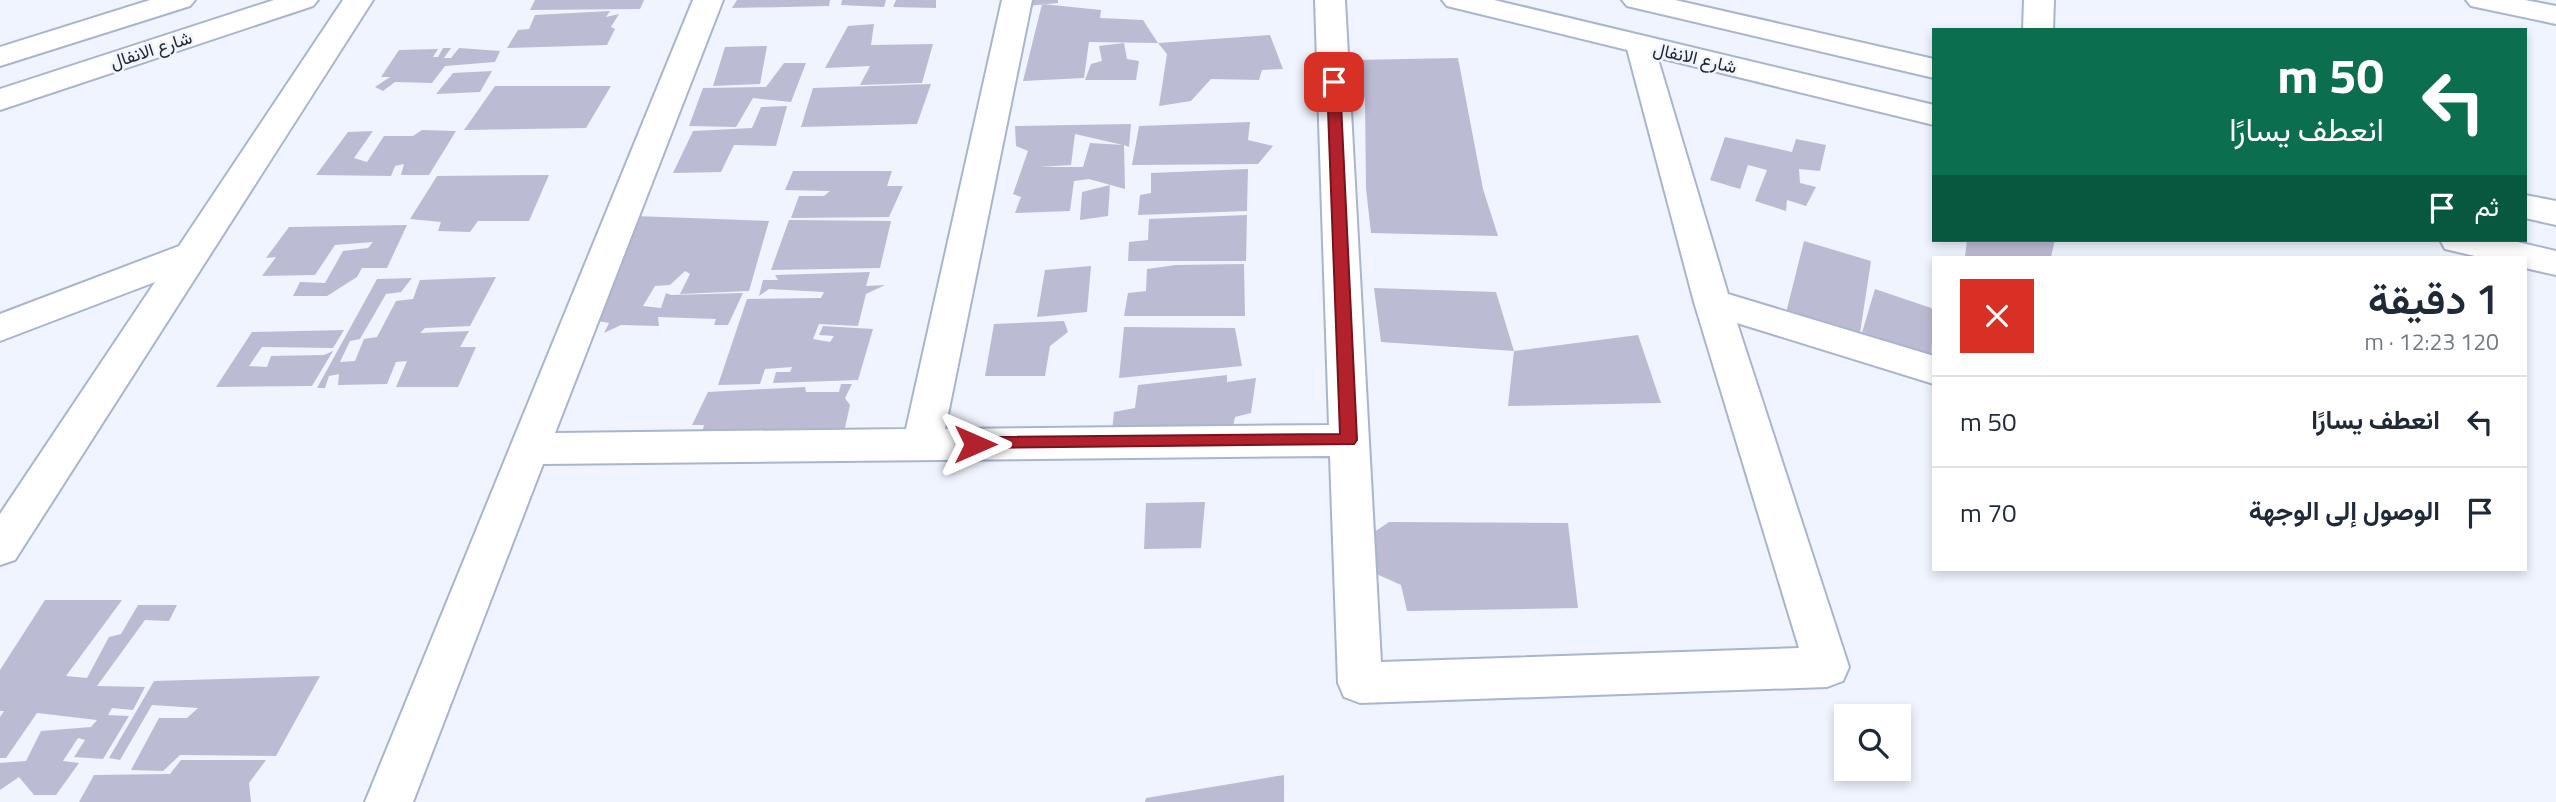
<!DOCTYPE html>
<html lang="ar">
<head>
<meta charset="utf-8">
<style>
	:root { --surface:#fff; --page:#f2f2f3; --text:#1f2937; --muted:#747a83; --line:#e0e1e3 }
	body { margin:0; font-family:"Titillium Web",Vazirmatn,sans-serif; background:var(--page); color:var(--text); direction:rtl; height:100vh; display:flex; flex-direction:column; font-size:26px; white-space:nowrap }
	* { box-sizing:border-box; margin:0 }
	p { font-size:23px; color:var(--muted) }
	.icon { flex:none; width:38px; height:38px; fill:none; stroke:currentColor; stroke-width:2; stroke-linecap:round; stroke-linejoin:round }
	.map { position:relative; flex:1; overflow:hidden; direction:ltr }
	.sheet { position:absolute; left:1932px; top:256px; width:595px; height:315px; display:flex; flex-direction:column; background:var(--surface); border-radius:0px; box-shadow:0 4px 10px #0003; direction:rtl }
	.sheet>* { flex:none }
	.hud { position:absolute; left:1932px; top:28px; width:595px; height:214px; border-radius:0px; box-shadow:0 4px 10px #0003; direction:rtl; background:#0b6e4f; color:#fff; overflow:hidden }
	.buttons { position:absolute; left:1834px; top:704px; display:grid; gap:14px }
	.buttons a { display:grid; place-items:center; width:77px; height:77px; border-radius:0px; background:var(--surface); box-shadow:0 4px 10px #0003; font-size:35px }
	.pin { position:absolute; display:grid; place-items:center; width:60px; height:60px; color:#fff; margin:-30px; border-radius:14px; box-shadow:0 4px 10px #0006 }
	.me { position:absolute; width:77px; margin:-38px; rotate:90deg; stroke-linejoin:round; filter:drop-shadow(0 0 5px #0008) }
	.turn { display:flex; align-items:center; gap:24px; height:147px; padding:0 28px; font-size:32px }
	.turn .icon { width:91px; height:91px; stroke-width:2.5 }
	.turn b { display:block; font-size:49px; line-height:60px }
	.then { display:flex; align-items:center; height:66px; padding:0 28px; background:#0003; gap:14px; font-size:26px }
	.round { display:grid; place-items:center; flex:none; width:74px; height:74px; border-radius:0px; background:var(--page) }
	.head { display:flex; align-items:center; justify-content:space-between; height:119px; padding:0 28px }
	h1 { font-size:42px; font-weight:600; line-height:52px }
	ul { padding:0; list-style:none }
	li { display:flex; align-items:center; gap:21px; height:91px; padding:0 28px; border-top:2px solid var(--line) }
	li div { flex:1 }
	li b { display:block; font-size:26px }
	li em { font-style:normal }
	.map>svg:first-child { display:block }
	.building { fill:#bcbbd4; fill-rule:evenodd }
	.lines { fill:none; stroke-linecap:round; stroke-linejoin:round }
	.minor-casing { stroke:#a9b5cc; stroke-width:4 }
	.secondary-casing { stroke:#a9b5cc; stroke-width:4 }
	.minor { fill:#fff; fill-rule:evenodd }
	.secondary { fill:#fff; fill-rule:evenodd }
	.route { fill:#b3212d; stroke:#74151d; stroke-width:2 }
	.labels { text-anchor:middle; stroke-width:5; stroke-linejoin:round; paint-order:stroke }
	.far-street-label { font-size:18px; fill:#232730; stroke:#eff4fe }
</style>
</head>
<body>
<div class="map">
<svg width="2556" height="802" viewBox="0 0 2556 802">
	<rect width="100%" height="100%" fill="#eff4fe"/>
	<path class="building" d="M535 0H644L640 9 530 10Z
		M737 0H830L829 6 732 8Z
		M842 0H886L884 7 841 5Z
		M896 0H936V8L893 7Z
		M1029 0H1058V3L1027 6Z
		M1042 4 1101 10 1100 18 1143 20 1158 43 1089 42 1084 78 1023 81Z
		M610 11 606 17 619 14 611 27 615 29 607 45 507 48 518 30 529 29 535 15Z
		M874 24 871 45 933 44 922 83 860 85 870 66 825 68 848 26Z
		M1270 35 1283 69 1262 70 1259 80 1211 79 1191 101 1159 106 1167 54 1158 43Z
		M1124 43 1127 59 1139 61 1136 80H1085L1091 64 1102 61 1099 46Z
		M767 46 760 84 713 86 725 47Z
		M443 48H451L444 58H451L459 48 500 51 495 62 445 66 432 83 395 82 383 91 375 87 390 77H381L399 50 438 49 433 57H438Z
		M1458 58 1483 189 1498 236 1371 233 1366 188 1365 100 1355 60Z
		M784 63H806L791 102 753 98 736 127 689 126 703 88 766 87Z
		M492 71 480 92 436 94 453 73Z
		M931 84 917 124 801 127 813 88Z
		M495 86H611L586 128 464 130Z
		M787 106 776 146 734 145 721 172 673 173 693 131 752 128 761 107Z
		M1250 122 1248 140 1273 146 1258 164 1132 165 1139 126Z
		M1131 124 1129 147 1124 145 1125 189 1089 179 1074 181 1070 211 1015 213 1021 197 1013 194 1028 151 1016 146 1015 126ZM1075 134 1123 145H1124L1090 143 1083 167H1040L1071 165Z
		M422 130 456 131 429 175H401L404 164 395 166 391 176 316 175 348 132 373 131 354 158 367 162 384 136H413Z
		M1725 137 1792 152 1796 139 1826 145 1820 171 1799 169 1800 183 1816 187 1806 206 1787 200 1786 211 1755 201 1767 170 1748 165 1740 189 1710 180Z
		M1248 169 1247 211 1138 215 1140 195 1151 193V173Z
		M793 171H892L887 186H903L889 217 791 218 799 196H824L830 191 785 190Z
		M549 175 529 221H478L470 232 438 231 441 222 410 219 437 176Z
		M1110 185 1108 216 1080 220 1082 192Z
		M1247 215 1246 261H1128L1129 242 1148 240 1149 219Z
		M635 216 769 221 749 291 680 294 690 274 685 271 670 285 655 286 643 306 661 308 666 293 671 295 743 293 728 325H714L716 319 658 317 659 326 621 325 604 333 609 323 582 318Z
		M789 220 891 221 880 268 771 270Z
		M407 225 387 268H362L357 277 327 296H293L300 282 325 283 343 251 368 248 373 242 335 245 315 275 262 276 276 257 266 258 289 227Z
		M1967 240H2055L2051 257H1965Z
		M1804 241 1871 261 1858 346 1785 317Z
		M1244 264 1245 316H1124L1128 293 1146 291 1147 269 1176 265Z
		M1091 266 1087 312 1037 317 1045 270Z
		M870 272 866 286 885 285 866 294 858 326 819 324 813 339 830 342 834 336 819 335 823 326 873 329 858 380 773 383 776 372H790L792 367 765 369 760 384 718 385 747 299 821 298 824 292 769 289 759 296 763 280H778L775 275Z
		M496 277 470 326 425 328 420 333 469 331 460 347H476L458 387H396L407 361 396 362 387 384 338 385 339 374 329 376 325 388H317L377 279 412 278 401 292 386 294 360 339 350 341 340 362 355 361 364 339 377 337 396 301 413 299 420 280Z
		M1374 288 1496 292 1514 351 1381 342Z
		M1875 289 1934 309 1931 359 1858 346Z
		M1064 321 1068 332 1050 346 1045 376H985L994 324Z
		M1124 327 1235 328 1242 366 1119 378Z
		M344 330 333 348 262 347 249 366 267 367 271 356 324 355 333 351 312 386 216 387 252 332Z
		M1638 335 1661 403 1508 406 1514 351Z
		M1227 375V382L1256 378 1251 413 1235 417 1231 436 1112 431 1114 412 1135 408 1138 385Z
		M841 384H852L845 398 850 405 843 437 750 431 748 437 698 447 704 425H692L708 392 805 387 806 392H839Z
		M1205 502 1201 548 1144 549 1146 503Z
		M1389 522 1568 523 1578 608 1407 611 1401 585 1363 568 1364 539Z
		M45 600H122L66 676 87 678 109 637 121 634 138 605H177L169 621 145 620 97 686 145 687 133 710 112 708 108 715 129 716 103 759 74 757 85 740 78 738 63 761 79 763 56 795H34L19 777 0 790V763L26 761 41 731 91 727 97 720 37 713 6 758H0V717L4 711H0V670Z
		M320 676 276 756 180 755 163 771 131 770 159 718H187L198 708 152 705 120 760 109 758 154 681Z
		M181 760H266L249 783 251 802H79L94 775 170 774Z
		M1284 775V802H1145L1146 798Z"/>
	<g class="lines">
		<defs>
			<path id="minor" d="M343 0H373L15 560 0 565V514L155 282 0 341V314L179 246Z
				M693 0H723L555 433 906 429 1002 0H1032L945 429 1329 425 1315 0H1345L1381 662 1799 648 1694 302 1626 45 1630 39 1641 36 1652 39 1728 294 1934 356V384L1737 323 1849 667 1843 681 1827 687 1360 703 1344 697 1338 683 1330 456 543 464 413 802H365Z
				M2024 0H2054L2053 30H2023Z
				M2466 0H2525L2556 6V24L2471 6Z"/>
			<path id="secondary" d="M150 0H195L190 6 0 66V47Z
				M274 0H318L313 6 0 110V89Z
				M1442 0H1494L1934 105V125L1447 6Z
				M1622 0H1675L1934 59V78L1627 6Z
				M2525 195 2556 201V225L2525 218Z
				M2440 240H2509L2556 251V275L2525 268V257H2479L2445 249Z"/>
		</defs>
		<use href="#minor" class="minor-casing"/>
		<use href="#secondary" class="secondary-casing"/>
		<use href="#minor" class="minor"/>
		<use href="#secondary" class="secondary"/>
	</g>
	<path class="route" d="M1334 78 1340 82 1357 440 1354 444 969 448 967 444 975 437 1340 434 1327 82Z"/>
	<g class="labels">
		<g class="far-street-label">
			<text transform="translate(151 50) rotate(-18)" y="6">شارع الانفال</text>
			<text transform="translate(1695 58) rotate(13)" y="6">شارع الانفال</text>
		</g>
	</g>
</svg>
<div class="buttons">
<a><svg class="icon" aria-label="search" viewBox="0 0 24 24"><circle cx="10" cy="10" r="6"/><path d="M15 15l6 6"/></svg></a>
</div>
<div class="pin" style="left:1334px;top:82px;background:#d93025"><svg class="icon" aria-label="arrive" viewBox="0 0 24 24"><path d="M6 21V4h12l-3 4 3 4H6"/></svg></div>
<svg class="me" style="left:975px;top:444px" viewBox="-20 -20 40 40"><path d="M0-17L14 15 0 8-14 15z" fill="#b3212d" stroke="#fff" stroke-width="4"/></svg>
<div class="hud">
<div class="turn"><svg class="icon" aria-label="left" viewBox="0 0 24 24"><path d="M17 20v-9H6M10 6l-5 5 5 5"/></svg><div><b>50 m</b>انعطف يسارًا</div></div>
<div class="then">ثم<svg class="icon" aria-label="arrive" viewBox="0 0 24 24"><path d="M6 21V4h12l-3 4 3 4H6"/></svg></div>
</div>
<section class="sheet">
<div class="head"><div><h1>1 دقيقة</h1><p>120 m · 12:23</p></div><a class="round" style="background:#d93025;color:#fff"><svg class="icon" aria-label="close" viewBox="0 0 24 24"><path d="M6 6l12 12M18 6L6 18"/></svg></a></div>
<ul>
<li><svg class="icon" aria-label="left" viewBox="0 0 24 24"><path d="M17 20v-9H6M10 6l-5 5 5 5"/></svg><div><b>انعطف يسارًا</b></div><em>50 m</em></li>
<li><svg class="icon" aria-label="arrive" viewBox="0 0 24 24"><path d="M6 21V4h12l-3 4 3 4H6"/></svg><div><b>الوصول إلى الوجهة</b></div><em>70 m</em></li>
</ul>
</section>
</div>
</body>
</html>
